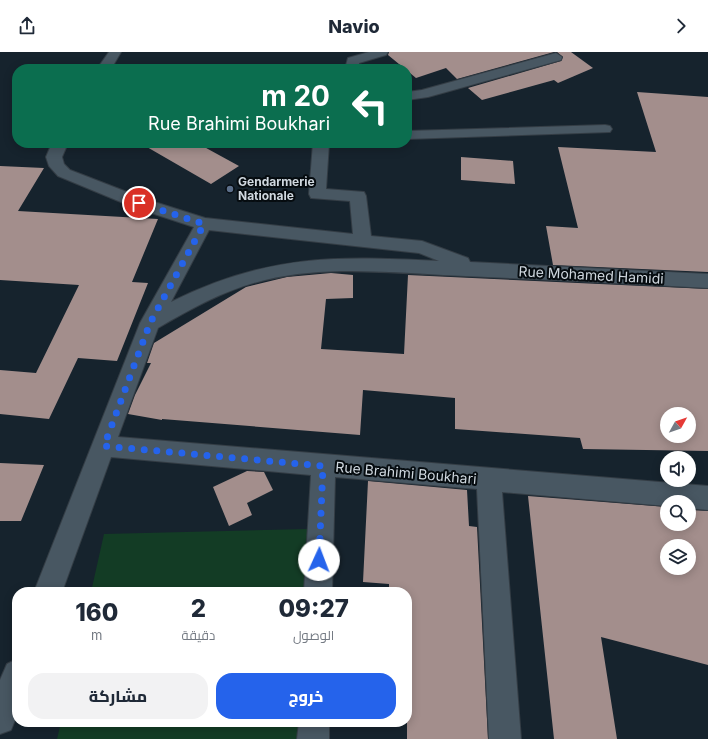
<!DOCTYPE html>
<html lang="ar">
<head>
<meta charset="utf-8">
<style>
	:root { --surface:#fff; --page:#f2f2f3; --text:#1f2937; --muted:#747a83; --accent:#2563eb }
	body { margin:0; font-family:Inter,Cairo,sans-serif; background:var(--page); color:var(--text); direction:rtl; height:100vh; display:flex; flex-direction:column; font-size:15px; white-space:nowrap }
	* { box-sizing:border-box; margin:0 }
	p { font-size:13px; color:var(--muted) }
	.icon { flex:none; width:22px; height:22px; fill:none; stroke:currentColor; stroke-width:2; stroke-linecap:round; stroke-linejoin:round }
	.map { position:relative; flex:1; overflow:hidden; direction:ltr }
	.side { position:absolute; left:12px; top:535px; width:400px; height:140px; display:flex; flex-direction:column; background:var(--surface); border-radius:16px; box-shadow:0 2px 10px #0003; direction:rtl }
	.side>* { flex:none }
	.hud { position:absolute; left:12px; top:12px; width:400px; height:84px; border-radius:16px; box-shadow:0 2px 10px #0003; direction:rtl; background:#0b6e4f; color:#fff; overflow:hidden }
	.needle { width:26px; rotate:50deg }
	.tools { position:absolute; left:660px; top:355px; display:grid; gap:8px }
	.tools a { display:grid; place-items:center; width:36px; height:36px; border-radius:50%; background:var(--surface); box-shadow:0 2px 10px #0003; font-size:20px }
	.pin { position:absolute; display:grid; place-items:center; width:34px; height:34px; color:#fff; margin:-17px; border:2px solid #fff; border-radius:50%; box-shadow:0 1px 4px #0007 }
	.me { position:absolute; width:44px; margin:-22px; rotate:2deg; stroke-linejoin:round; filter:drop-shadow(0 0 3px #0008) }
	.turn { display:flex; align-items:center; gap:14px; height:84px; padding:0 16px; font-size:18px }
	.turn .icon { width:52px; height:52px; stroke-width:2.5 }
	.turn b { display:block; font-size:28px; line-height:34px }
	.eta { display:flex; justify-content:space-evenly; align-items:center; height:68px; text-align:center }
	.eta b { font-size:24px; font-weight:800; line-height:28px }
	.button { display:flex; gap:8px; margin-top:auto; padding:8px 16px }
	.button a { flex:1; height:46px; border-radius:16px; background:var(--accent); color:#fff; font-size:16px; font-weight:800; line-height:46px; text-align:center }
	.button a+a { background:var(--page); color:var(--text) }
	header { display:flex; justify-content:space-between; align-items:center; height:52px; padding:0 16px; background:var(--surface); font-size:18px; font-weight:800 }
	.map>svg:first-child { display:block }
	.green { fill:#133c25 }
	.building { fill:#a38e8c; fill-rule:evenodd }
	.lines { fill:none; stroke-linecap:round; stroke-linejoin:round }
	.street-casing { stroke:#343d45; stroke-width:2 }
	.street { fill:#485762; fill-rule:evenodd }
	.route { stroke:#2563eb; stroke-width:7; stroke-dasharray:0 12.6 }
	.service-dot { fill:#5c6f8a; stroke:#060c10; stroke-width:1.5 }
	.labels { text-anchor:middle; stroke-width:4; stroke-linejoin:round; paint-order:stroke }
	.far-poi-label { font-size:12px; font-weight:bold; fill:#d0d8df; stroke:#060c10; text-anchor:start }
	.street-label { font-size:14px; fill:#d0d8df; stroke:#060c10 }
</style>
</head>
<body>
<header><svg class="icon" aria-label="forward" viewBox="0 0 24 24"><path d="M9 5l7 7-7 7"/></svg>Navio<svg class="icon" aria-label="share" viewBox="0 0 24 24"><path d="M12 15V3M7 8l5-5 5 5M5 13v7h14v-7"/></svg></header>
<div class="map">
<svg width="708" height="687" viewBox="0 0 708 687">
	<rect width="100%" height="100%" fill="#16232d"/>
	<path class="green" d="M309 477 308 540H91L104 482Z
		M61 670H306L305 687H57Z"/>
	<path class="building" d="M389 0H554L457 27 446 16 416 26 388 3Z
		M557 0H571L593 16 558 31 554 28 482 48 468 36 561 9 563 5Z
		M637 40 708 45V220L553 213 546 174 578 176 558 95 656 100Z
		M140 91H197L239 114 211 132Z
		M461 105 513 109 515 132 461 128Z
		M0 114 44 116 18 159 158 167 132 230 148 231 117 309 78 306 49 367 0 362V318L36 321 79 233 0 228Z
		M331 221 353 223V246L326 247 321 297 404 302 408 223 708 237V399L583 397 580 386 455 377V346L363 338 360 383 162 367V368L128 362 135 343 151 311H147L154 291 246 235 287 225ZM667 362H689V384H667Z
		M0 411 44 413 21 469H0Z
		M247 419 264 420 273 438 247 451 252 463 229 474 213 435Z
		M368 429 467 438 469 474 477 475 488 687H407V540H389V532L363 530Z
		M528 444 667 455V472H689V458L708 459V613L601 585 617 687H554ZM667 494H689V516H667Z"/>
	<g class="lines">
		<defs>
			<path id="street" d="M109 0H121L111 17H97Z
				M369 0H388L386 3 359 11V17H345L348 6Z
				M556 1 562 5 561 8 428 45 407 48V40L422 38Z
				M605 73 610 74 612 77 610 80 407 87V79Z
				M52 91H68L62 105 64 112 70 118 145 147 205 166 353 182 350 149 311 146 309 142 313 91H329L326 137 364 140 366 144 371 184 422 189 468 206 470 210 708 222V236C620 231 531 227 443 223 383 220 324 214 265 228 227 237 192 256 158 276L118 385 708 434V458L689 456V450H667V454L502 440 521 687H489L477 437 335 425 332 540H304L311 423 111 405 62 540H34L140 271 194 175 133 155 58 124 49 114 46 105ZM209 178 419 201 439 209C335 204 267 202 171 250Z
				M17 607V663L11 678 0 682V628L7 612Z
				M299 670H329V687H297Z"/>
		</defs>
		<use href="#street" class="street-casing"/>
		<use href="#street" class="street"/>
	</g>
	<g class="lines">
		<path class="route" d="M139 151 204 172 150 271 104 394 323 414 319 508"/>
	</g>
	<circle class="service-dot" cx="230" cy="137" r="4"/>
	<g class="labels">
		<g class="far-poi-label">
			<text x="238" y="134">Gendarmerie<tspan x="238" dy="14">Nationale</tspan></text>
		</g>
		<g class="street-label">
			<text transform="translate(591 223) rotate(3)" y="5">Rue Mohamed Hamidi</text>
			<text transform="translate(406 421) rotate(5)" y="5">Rue Brahimi Boukhari</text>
		</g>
	</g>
</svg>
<div class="tools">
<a><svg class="needle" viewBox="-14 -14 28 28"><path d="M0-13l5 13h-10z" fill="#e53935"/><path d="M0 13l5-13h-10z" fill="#747a83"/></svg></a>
<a><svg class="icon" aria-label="sound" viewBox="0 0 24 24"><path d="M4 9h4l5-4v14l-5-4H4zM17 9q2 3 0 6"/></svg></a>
<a><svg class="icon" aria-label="search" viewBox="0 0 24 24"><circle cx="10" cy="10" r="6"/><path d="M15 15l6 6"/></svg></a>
<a><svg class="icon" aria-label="layers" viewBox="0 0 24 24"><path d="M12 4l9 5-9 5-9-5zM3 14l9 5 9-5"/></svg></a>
</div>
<div class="pin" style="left:139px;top:151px;background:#d93025"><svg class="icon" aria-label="arrive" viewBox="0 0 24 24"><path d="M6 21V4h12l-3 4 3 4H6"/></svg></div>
<svg class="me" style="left:319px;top:508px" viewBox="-20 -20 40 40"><circle r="19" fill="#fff"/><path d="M0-13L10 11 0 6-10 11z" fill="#2563eb"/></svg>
<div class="hud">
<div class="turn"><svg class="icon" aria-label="left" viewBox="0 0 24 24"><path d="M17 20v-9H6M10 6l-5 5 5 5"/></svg><div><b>20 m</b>Rue Brahimi Boukhari</div></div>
</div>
<section class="side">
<div class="eta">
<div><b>09:27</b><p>الوصول</p></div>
<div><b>2</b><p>دقيقة</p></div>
<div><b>160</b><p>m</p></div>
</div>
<div class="button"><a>خروج</a><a>مشاركة</a></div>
</section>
</div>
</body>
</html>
